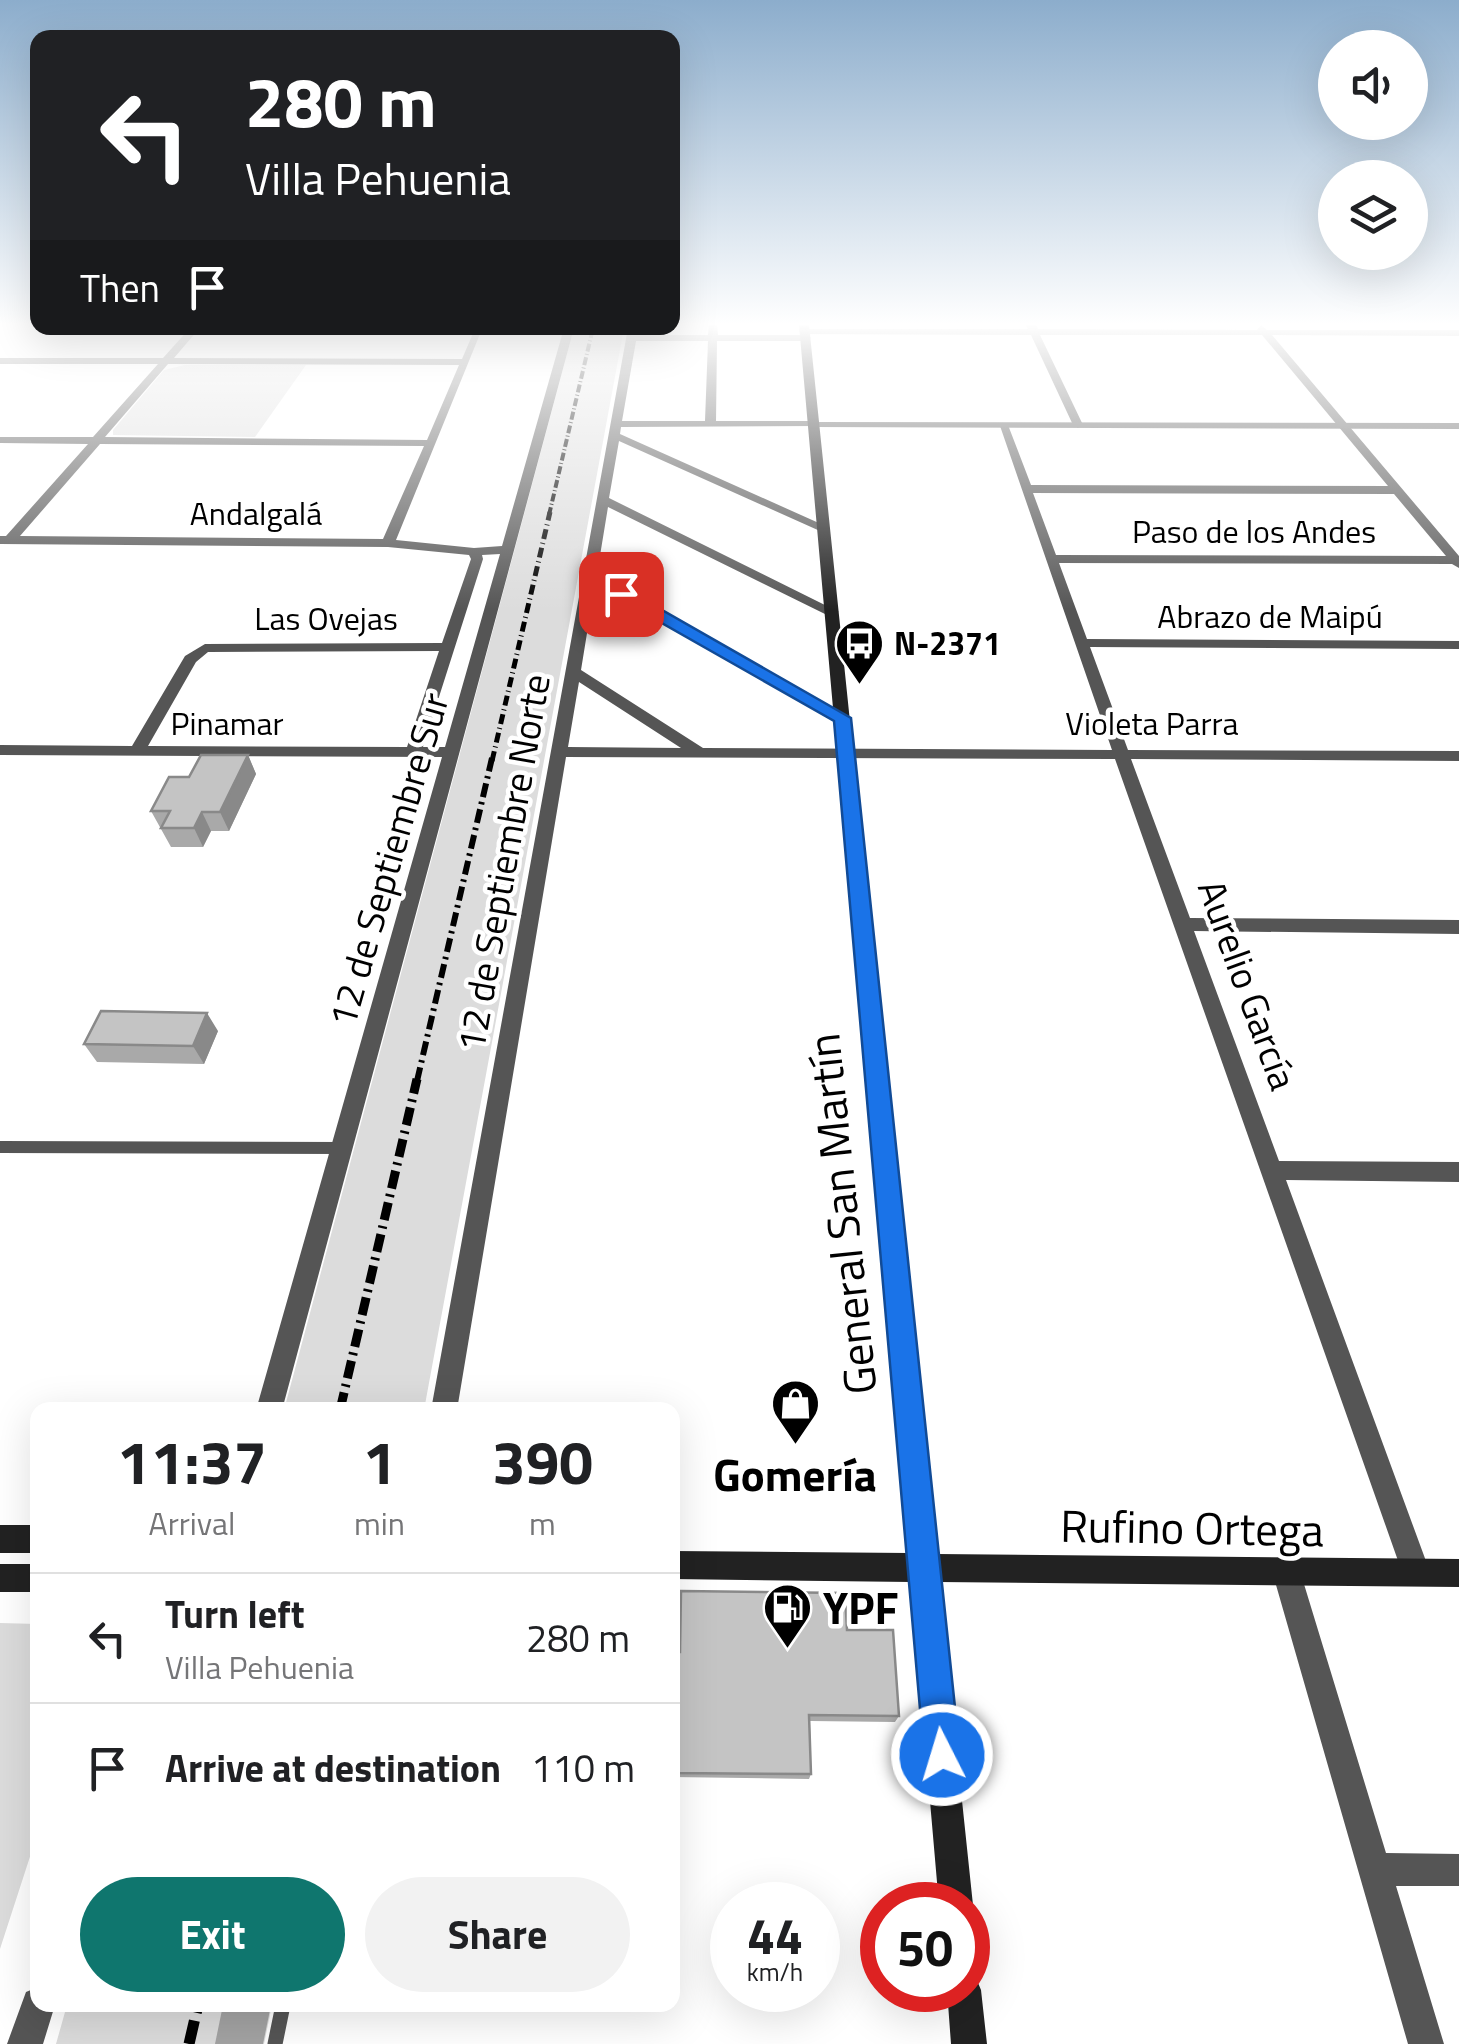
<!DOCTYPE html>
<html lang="en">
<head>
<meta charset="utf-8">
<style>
	:root { --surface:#fff; --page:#f2f2f2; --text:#202124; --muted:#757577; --line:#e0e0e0; --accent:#0f766e }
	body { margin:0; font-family:"Titillium Web",sans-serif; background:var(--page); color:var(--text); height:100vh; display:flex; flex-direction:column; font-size:38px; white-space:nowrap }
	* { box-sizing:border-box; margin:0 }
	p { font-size:32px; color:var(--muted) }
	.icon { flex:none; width:55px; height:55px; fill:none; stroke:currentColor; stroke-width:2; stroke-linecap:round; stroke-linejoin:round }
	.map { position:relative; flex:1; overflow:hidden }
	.side { position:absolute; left:30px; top:1402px; width:650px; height:610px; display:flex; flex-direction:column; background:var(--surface); border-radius:20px; box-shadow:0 10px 40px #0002 }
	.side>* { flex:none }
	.guide { position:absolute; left:30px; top:30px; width:650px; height:305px; border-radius:20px; box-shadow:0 10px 40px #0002; background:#202124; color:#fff; overflow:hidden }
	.tools { position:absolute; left:1318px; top:30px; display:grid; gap:20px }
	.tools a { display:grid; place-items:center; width:110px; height:110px; border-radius:50%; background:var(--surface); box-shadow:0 10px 40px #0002; font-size:50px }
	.speed { position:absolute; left:710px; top:1882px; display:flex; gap:20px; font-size:50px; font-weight:700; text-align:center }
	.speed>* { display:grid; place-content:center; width:130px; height:130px; border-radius:50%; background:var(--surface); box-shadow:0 10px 40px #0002; line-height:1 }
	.speed small { font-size:25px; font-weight:400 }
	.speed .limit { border:15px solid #d22; background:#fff; color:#111 }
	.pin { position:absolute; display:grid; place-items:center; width:85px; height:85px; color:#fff; margin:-42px; border-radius:20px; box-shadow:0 5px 15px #0006 }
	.me { position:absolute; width:110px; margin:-55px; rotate:355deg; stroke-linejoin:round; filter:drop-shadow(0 0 8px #0008) }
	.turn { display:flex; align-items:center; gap:35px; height:210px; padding:0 50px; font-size:45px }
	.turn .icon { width:130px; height:130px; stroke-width:2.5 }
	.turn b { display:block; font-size:70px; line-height:85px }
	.then { display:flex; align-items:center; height:95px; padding:0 50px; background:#0003; gap:20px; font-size:38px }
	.eta { display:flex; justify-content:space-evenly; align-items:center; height:170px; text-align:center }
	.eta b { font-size:60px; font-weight:700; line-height:70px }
	.button { display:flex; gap:20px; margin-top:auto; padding:20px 50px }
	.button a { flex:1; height:115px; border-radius:60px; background:var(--accent); color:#fff; font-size:40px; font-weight:700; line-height:115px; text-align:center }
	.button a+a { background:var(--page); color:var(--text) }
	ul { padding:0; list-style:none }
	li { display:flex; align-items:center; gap:30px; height:130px; padding:0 50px; border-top:2px solid var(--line) }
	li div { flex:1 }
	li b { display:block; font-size:38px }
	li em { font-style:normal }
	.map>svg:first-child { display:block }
	.green { fill:#dcdcdc }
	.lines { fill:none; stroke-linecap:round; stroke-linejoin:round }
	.canal { fill:#a3a3a3; fill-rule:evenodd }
	.service-far1 { stroke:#555; stroke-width:12 }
	.service { stroke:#555; stroke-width:15 }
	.minor { fill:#555; fill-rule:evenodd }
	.tertiary { fill:#555; fill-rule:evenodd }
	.secondary { fill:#222; fill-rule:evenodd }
	.rail-far4 { stroke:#000; stroke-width:4; stroke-dasharray:8 2.5 1 2.5; stroke-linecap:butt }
	.rail-far3 { stroke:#000; stroke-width:5; stroke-dasharray:10 4 1 4; stroke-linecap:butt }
	.rail-far2 { stroke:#000; stroke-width:6; stroke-dasharray:14 5 2.5 5; stroke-linecap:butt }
	.rail-far1 { stroke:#000; stroke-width:9; stroke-dasharray:18 6 2.5 6; stroke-linecap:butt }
	.rail { stroke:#000; stroke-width:11; stroke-dasharray:24 8 4 8; stroke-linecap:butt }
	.wall { fill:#a9a9a9 }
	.shaded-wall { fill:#898989 }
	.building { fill:#c4c4c4; stroke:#898989; stroke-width:2.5 }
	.route { fill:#1a73e8; stroke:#114b97; stroke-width:2.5 }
	.labels { text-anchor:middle; stroke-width:9; stroke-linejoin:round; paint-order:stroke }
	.far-street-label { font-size:32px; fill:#000; stroke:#fff }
	.far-poi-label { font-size:32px; font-weight:bold; fill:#000; stroke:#fff; text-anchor:start }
	.street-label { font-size:38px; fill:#000; stroke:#fff }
	.near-street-label { font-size:45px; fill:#000; stroke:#fff }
	.near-poi-label { font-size:45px; font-weight:bold; fill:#000; stroke:#fff }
</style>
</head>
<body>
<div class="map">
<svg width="1459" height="2044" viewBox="0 0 1459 2044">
	<rect width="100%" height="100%" fill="#fff"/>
	<path class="green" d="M574 328H624L424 1410H284Z
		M185 365H306L255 437 113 435V430L164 370Z
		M0 1623 37 1624V1835L0 1949Z
		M67 2005H272L264 2044H56Z"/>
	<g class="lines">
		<path class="canal" d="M223 2005H271L263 2044H215Z"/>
		<path class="service-far1" d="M0 1147 342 1148"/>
		<path class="service" d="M275 2044 283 2005"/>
		<path class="minor" d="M709 325H717L718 335H806L811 338 806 341H717L716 421H814L819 424 818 426 621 427 620 434 830 528 820 531 619 441 609 498 839 612 827 615 608 507 597 574 850 718 847 721H837L595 584 581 670 703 748 1112 750 999 423 1008 425 1031 485 1388 486 1262 335H1040L1083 425 1078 428 1073 425 1031 335 805 334 802 329H1028L1026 325H1036L1038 329 1257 330 1261 325 1267 330H1459V336L1272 335 1459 556V568L1452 564 1059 563 1087 639 1459 641V649L1090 647 1128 750 1459 751V761L1131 759 1190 918 1459 920V934L1194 931 1279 1161 1459 1162V1182L1286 1180 1430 1572 1426 1582 1416 1586 1406 1582 1402 1572 1115 759 566 757 457 1410H431L628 328H637V335H708ZM636 341H708L705 421H622ZM1033 493 1394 494 1446 556 1056 555ZM579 682 681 748 568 747Z
			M190 328 198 330 174 358 462 359 474 331 482 329 396 540 474 548 502 546 564 328H574L282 1410H256L442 757 0 755V745L132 746 185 656 205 644 442 643 471 559 469 555 388 547 0 544V536H6L88 444 0 443V437H93L158 364H0V358H163ZM168 364 459 365 427 440 105 437ZM100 444 424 446 383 539 20 536ZM500 554 445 747H423L483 559 482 555ZM439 651 407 747 148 746 196 662 208 652Z
			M1286 1557 1296 1561 1300 1571 1386 1853 1459 1854V1886H1396L1444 2044H1408L1272 1571 1276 1561Z
			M38 1987V2005H55L43 2044H7L26 1992Z"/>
		<path class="tertiary" d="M810 422 1459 423V429L814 427 809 424Z"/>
		<path class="secondary" d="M799 325H809L936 1554 1459 1559V1587L939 1582 973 1905 968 1917V1905H939L911 1582 672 1579V1551L908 1553Z
			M0 1525H38V1553H0Z
			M0 1564H38V1592H0Z
			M968 1974 976 1978 981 1990 987 2044H951L947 1990H968Z"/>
		<path class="rail-far4" d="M549 515 593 328"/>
		<path class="rail-far3" d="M492 761 550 512"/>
		<path class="rail-far2" d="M417 1081 492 758"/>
		<path class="rail-far1" d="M340 1410 417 1079"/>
		<path class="rail" d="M189 2044 198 2005"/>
	</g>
	<path class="wall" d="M248 755 256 774 229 831H211L203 847H171L151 811 189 777Z
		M218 1031 204 1064 97 1062 84 1044Z
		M847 1630 899 1716 895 1722 810 1721 811 1774 809 1779 672 1777V1652Z"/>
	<path class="shaded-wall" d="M248 755 256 774 229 831 220 812Z
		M202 812 211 831 203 847 194 828Z
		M207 1013 218 1031 204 1064 193 1046Z"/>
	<path class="building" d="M201 755H248L220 812H202L194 828H161L170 811H151L169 777H189Z
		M101 1011 207 1013 193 1046 84 1044Z
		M681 1591 845 1593 847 1630H893L899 1716 809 1715 811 1774 672 1773V1652H680Z"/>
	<linearGradient id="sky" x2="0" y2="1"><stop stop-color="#8cadcc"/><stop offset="0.53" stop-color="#fff"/><stop offset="1" stop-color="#fff" stop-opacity="0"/></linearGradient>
	<rect width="1459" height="611" fill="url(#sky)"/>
	<path class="route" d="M616 590H627L851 718 960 1755 955 1768 942 1773 929 1768 924 1755 834 721 616 597Z"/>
	<defs>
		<symbol id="bus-pin" viewBox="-11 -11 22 30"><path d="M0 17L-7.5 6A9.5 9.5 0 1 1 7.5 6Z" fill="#000" stroke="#fff"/><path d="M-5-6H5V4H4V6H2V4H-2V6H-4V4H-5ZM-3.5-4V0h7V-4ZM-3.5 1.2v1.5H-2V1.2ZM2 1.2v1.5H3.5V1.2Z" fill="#fff"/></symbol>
		<symbol id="shop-pin" viewBox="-11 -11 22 30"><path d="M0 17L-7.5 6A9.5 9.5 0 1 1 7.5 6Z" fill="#000" stroke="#fff"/><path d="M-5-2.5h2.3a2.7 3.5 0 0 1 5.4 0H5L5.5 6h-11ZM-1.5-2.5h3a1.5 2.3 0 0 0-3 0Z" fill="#fff"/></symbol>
		<symbol id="fuel-pin" viewBox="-11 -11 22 30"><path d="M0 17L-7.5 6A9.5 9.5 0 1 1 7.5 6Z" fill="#000" stroke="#fff"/><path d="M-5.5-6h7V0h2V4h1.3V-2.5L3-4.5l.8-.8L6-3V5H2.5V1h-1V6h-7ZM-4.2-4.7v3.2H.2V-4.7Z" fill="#fff"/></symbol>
	</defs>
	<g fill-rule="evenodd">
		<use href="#bus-pin" x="832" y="616" width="55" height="75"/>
		<use href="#shop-pin" x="768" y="1376" width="55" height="75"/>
		<use href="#fuel-pin" x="760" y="1580" width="55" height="75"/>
	</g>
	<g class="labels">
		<g class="far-street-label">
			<text x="256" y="525">Andalgalá</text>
			<text x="1254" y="543">Paso de los Andes</text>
			<text x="1270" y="628">Abrazo de Maipú</text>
			<text x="326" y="630">Las Ovejas</text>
			<text x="227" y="735">Pinamar</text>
			<text x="1152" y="735">Violeta Parra</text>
		</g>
		<g class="far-poi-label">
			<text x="894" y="655">N-2371</text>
		</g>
		<g class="street-label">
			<text transform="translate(389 860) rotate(-74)" y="13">12 de Septiembre Sur</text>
			<text transform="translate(504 863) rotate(-80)" y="13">12 de Septiembre Norte</text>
			<text transform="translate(1247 985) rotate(70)" y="13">Aurelio García</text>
		</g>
		<g class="near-street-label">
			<text transform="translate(842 1214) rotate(-96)" y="16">General San Martín</text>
			<text transform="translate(1192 1528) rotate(1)" y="16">Rufino Ortega</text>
		</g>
		<g class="near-poi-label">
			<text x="795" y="1491">Gomería</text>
			<text x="823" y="1624" text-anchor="start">YPF</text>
		</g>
	</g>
</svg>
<div class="tools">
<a><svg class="icon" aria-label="sound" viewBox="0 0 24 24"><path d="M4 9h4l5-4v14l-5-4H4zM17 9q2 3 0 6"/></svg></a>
<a><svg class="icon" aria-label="layers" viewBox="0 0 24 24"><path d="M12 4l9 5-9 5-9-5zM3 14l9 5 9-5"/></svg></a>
</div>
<div class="speed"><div>44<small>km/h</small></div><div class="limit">50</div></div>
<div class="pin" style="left:621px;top:594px;background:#d93025"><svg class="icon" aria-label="arrive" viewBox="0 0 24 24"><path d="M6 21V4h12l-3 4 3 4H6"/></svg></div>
<svg class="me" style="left:942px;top:1755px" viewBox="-20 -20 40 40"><circle r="17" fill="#1a73e8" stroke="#fff" stroke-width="3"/><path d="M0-11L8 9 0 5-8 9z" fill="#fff"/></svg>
<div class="guide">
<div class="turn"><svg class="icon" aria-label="left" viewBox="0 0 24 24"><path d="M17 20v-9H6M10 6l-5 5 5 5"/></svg><div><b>280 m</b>Villa Pehuenia</div></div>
<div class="then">Then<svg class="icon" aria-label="arrive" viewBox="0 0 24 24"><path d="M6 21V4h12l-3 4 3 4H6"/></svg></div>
</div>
<section class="side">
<div class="eta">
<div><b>11:37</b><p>Arrival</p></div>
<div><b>1</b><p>min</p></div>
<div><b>390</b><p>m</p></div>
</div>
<ul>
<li><svg class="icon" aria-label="left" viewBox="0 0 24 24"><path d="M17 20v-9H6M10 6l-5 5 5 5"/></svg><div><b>Turn left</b><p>Villa Pehuenia</p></div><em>280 m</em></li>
<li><svg class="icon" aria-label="arrive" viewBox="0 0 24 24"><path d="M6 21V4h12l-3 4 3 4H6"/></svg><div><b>Arrive at destination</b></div><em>110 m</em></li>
</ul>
<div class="button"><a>Exit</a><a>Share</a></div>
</section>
</div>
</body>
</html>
